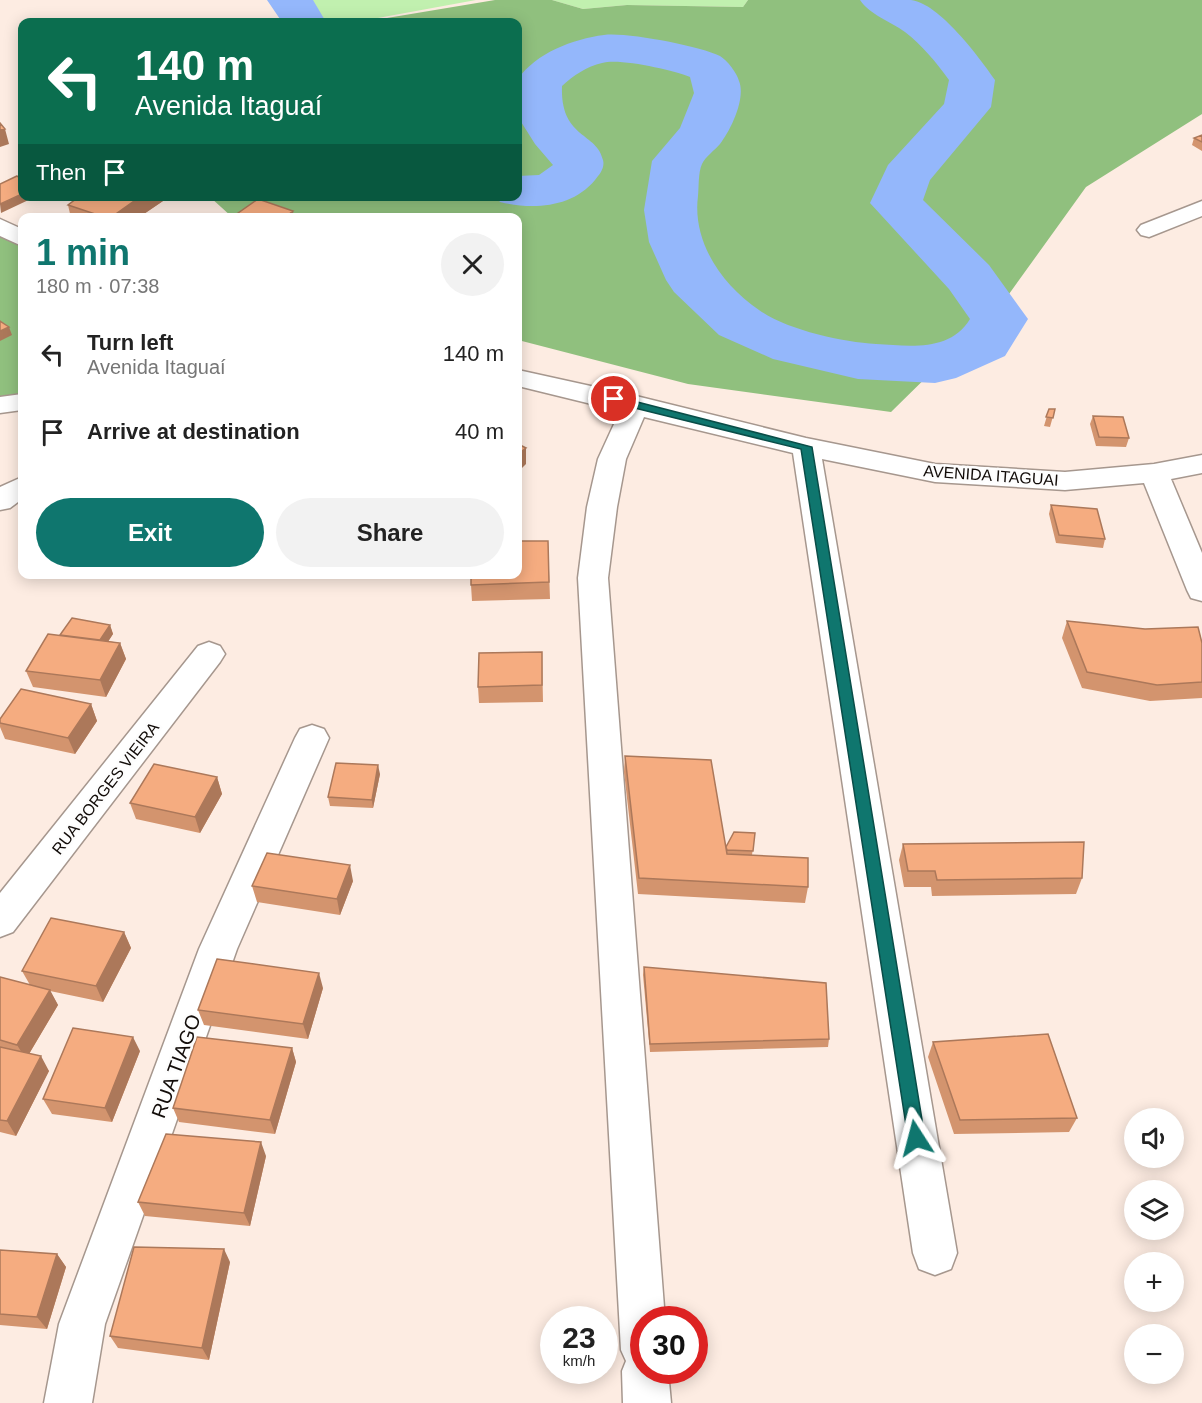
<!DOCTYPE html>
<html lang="en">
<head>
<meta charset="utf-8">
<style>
	:root { --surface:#fff; --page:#f2f2f2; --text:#222; --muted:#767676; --accent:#0f766e }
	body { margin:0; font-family:Helvetica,sans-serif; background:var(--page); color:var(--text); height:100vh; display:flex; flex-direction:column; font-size:22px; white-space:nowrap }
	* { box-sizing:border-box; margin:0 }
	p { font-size:20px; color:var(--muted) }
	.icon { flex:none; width:33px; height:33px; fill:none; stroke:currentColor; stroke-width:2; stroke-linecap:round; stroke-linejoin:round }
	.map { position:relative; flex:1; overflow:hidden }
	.side { position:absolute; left:18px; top:213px; width:504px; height:366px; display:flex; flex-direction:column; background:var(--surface); border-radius:12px; box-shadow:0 3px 15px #0003 }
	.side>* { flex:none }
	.hud { position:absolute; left:18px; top:18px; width:504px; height:183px; border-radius:12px; box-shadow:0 3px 15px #0003; background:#0b6e4f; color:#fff; overflow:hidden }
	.fabs { position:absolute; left:1124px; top:1108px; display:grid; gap:12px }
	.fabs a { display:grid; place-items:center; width:60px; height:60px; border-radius:50%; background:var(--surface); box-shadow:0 3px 15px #0003; font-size:30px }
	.speed { position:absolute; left:540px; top:1306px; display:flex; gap:12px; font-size:30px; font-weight:700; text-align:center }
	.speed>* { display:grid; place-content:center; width:78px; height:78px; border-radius:50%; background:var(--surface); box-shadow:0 3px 15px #0003; line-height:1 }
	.speed small { font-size:15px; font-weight:400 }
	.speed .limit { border:9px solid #d22; background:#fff; color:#111 }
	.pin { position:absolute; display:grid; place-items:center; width:51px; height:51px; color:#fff; margin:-26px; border:3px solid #fff; border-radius:50%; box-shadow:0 2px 6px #0007 }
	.me { position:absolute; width:66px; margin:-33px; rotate:351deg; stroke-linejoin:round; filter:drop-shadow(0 0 4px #0008) }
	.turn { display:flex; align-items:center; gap:21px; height:126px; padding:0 18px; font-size:27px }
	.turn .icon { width:78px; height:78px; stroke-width:2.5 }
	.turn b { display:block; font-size:42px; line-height:51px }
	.then { display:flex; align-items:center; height:57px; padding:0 18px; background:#0003; gap:12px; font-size:22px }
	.round { display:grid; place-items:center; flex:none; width:63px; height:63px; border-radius:32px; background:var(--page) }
	.summary { display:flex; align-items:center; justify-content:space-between; height:102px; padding:0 18px }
	h1 { font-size:36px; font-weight:700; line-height:45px; color:var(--accent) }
	.action { display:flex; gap:12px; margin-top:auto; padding:12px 18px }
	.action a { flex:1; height:69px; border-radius:36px; background:var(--accent); color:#fff; font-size:24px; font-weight:700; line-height:69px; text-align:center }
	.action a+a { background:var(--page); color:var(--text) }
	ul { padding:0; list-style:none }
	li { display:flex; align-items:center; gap:18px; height:78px; padding:0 18px }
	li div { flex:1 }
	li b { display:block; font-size:22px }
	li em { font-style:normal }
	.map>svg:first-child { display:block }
	.green { fill:#c1f0af }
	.forest { fill:#90c07e }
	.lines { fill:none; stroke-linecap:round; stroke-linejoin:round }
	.river { fill:#94b7fb; fill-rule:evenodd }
	.minor-casing { stroke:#a6978e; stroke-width:3 }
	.minor { fill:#fff; fill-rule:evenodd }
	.wall { fill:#d3946e }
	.shaded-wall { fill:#ac785a }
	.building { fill:#f5ac80; stroke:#ac785a; stroke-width:1.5 }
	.route { fill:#0f766e; stroke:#0a4d48; stroke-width:1.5 }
	.labels { text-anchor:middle; stroke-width:5; stroke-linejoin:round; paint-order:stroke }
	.street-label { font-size:16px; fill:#120c09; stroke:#fdfdfd }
	.near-street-label { font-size:20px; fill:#120c09; stroke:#fdfdfd }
</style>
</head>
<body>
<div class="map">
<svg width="1202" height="1403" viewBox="0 0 1202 1403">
	<rect width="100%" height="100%" fill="#fdece2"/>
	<path class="green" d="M278 0H476L356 22H291Z
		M552 0H748L743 7 627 5 583 9Z"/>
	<path class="forest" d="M495 0H552L583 9 627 5 743 7 748 0H1202V114L1086 187 1004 301 891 412 688 384 518 340V218L232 217 210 197 518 196V22H363Z
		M0 230 22 241V398L0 405Z"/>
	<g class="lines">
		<path class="river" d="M267 0H313L326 22H282Z
			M860 0C876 0 895 0 911 0 939 3 980 58 995 80L991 107 930 180 923 200 989 265 1028 319 1005 356 956 378 935 383 858 379 773 359 719 335 674 292 666 280 649 242 644 210 652 161 680 128 694 93 690 77C672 70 620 58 602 63 587 66 573 76 562 86 560 139 597 132 603 160 605 168 600 174 595 180 572 208 532 210 500 202L496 196H518V176L539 175 553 165 535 144 518 117V79C536 53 573 39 604 35 627 32 699 46 720 56 727 60 737 73 739 81 746 98 731 130 720 144 715 150 705 157 702 164 698 173 699 187 698 196 692 242 722 285 759 310 787 330 842 342 876 344 910 346 950 352 970 319L949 289 870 203 888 165 944 104 949 80C936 62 922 45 905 32 890 21 870 15 860 0Z"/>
		<defs>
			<path id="minor" d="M1202 201V216L1149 237 1141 235 1137 230 1141 225Z
				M0 219 22 229V246L0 236Z
				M518 370 636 396 806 438 935 464 1065 472 1154 464 1202 455V473L1171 479 1202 553V601L1191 598 1187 590 1144 483 1065 490 935 482 822 459 957 1253 951 1269 935 1275 919 1269 913 1253 793 453 644 417 626 459 617 507 608 578 665 1320H644V1371H668L671 1403H623L622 1371 626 1361 621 1350 578 578 587 507 598 459 620 411 518 386Z
				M22 394V410L0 413V397Z
				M22 477V499L10 508 0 510V487Z
				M209 642 220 646 225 654 220 662 13 932 0 937V893L198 646Z
				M312 725 324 729 329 738 237 949 105 1324 92 1403H44L59 1324 199 949 295 738 300 729Z"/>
		</defs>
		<use href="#minor" class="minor-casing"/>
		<use href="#minor" class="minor"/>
	</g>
	<path class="wall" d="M1202 135V151L1192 145 1194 138Z
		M80 196H162L163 201 138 218H71L68 205Z
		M1049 409H1055L1050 427 1044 426Z
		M1093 416 1129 438 1126 447 1096 446 1090 424Z
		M1051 505 1105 539 1103 548 1056 543 1049 514Z
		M548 541 550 599 472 601 471 585Z
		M1067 621 1202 643V698L1150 701 1082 688 1062 638Z
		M110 625 113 634 108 641 120 643 126 659 106 697 33 687 26 671 60 635Z
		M542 652 543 702 479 703 478 687Z
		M91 704 97 721 75 754 5 739 0 727V719Z
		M625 756 726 847 755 833 752 855 808 887 805 903 638 894 624 772Z
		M380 774 373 808 330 806 328 797Z
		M217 777 222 794 200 833 136 819 130 803Z
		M903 844 1082 878 1076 894 932 896 931 887H904L899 860Z
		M353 881 340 915 257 902 252 886Z
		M124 932 131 948 103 1002 50 991 58 1005 29 1054 49 1071 16 1136 0 1132V977L30 985 22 971Z
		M644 967 829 1039 828 1047 650 1052 643 975Z
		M323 988 308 1039 204 1025 198 1010Z
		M933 1042 1077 1118 1069 1132 954 1134 928 1057Z
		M292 1048 296 1062 275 1134 179 1122 173 1108Z
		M140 1051 112 1122 52 1114 43 1099Z
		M266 1156 250 1226 145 1216 138 1202Z
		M0 1250 57 1254 66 1267 47 1329 0 1325Z
		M230 1262 209 1360 118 1348 110 1336Z"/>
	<path class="shaded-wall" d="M5 129 9 144 0 147V130Z
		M22 194V196H37L1 213 0 204Z
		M141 196H162L163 201 138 218H110Z
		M293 211 294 218H284Z
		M9 327 12 335 0 341V331Z
		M526 448V464L518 472V454Z
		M110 625 113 634 101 653 97 644Z
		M120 643 126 659 106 697 100 680Z
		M91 704 97 721 75 754 68 738Z
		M378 765 380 774 373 808 372 800Z
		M217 777 222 794 200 833 195 817Z
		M350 865 353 881 340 915 337 899Z
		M124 932 131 948 103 1002 96 986Z
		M319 973 323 988 308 1039 303 1024Z
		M50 990 58 1005 26 1059 17 1045Z
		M133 1037 140 1051 112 1122 105 1108Z
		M292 1048 296 1062 275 1134 270 1120Z
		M41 1056 49 1071 16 1136 7 1121Z
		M261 1142 266 1156 250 1226 244 1213Z
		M224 1249 230 1262 209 1360 202 1348Z
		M57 1254 66 1267 47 1329 37 1317Z"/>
	<path class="building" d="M0 123 5 129 0 130Z
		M1202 135V142L1194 138Z
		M17 176 22 180V194L0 204V184Z
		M80 196H141L110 218H107L68 205Z
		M258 199 293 211 284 218H231Z
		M0 321 9 327 0 331Z
		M1049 409H1055L1053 418 1046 417Z
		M1093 416 1123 417 1129 438 1099 437Z
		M518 444 526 448 518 454Z
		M1051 505 1097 509 1105 539 1059 535Z
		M518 541H548L549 582 471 585V574H518Z
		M72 618 110 625 100 640 60 635Z
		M1067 621 1145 629 1198 627 1202 643V682L1157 685 1087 672Z
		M48 634 120 643 100 680 26 671Z
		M542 652V685L478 687 479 653Z
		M21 689 91 704 68 738 0 723V719Z
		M625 756 711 760 727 854 808 858V887L639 878Z
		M336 763 378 765 372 800 328 797Z
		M154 764 217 777 195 817 130 803Z
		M734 832 755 833 753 851 727 850 726 847Z
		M1084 842 1082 878 937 880 935 871H908L903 844Z
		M267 853 350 865 337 899 252 886Z
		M51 918 124 932 96 986 22 971Z
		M217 959 319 973 303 1024 198 1010Z
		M644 967 826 983 829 1039 650 1044Z
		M0 977 50 990 17 1045 0 1040Z
		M73 1028 133 1037 105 1108 43 1099Z
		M1048 1034 1077 1118 960 1120 933 1042Z
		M197 1037 292 1048 270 1120 173 1108Z
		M0 1047 41 1056 7 1121 0 1120Z
		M166 1134 261 1142 244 1213 138 1202Z
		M134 1247 224 1249 202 1348 110 1336Z
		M0 1250 57 1254 37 1317 0 1314Z"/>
	<path class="route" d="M614 396 812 447 925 1138 923 1143 916 1146 910 1143 908 1138 801 449 610 402V397Z"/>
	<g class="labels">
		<g class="street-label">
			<text transform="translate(991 475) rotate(4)" y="6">AVENIDA ITAGUAI</text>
			<text transform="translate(105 788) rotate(-52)" y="6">RUA BORGES VIEIRA</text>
		</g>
		<g class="near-street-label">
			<text transform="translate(176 1066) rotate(-70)" y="7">RUA TIAGO</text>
		</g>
	</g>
</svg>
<div class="fabs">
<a><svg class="icon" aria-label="sound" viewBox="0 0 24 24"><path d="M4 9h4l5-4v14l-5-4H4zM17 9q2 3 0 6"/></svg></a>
<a><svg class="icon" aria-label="layers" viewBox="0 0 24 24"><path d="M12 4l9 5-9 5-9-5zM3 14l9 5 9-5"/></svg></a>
<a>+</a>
<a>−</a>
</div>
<div class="speed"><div>23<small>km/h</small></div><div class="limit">30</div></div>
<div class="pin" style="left:614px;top:399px;background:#d93025"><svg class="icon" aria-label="arrive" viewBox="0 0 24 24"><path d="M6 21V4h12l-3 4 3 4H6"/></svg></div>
<svg class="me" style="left:916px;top:1138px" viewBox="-20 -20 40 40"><path d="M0-17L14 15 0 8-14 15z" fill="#0f766e" stroke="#fff" stroke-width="4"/></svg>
<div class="hud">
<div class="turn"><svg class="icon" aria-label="left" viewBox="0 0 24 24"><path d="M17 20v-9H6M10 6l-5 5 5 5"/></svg><div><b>140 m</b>Avenida Itaguaí</div></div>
<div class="then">Then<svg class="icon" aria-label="arrive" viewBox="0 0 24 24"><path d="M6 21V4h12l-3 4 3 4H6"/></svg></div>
</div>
<section class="side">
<div class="summary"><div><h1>1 min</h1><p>180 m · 07:38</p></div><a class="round"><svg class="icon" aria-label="close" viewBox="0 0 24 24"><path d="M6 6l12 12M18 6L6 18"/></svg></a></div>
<ul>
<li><svg class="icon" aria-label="left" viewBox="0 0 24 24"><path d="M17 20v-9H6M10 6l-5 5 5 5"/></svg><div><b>Turn left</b><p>Avenida Itaguaí</p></div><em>140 m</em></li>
<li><svg class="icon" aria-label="arrive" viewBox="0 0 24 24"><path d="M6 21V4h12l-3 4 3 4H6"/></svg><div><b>Arrive at destination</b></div><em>40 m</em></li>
</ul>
<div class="action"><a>Exit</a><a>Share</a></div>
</section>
</div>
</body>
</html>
